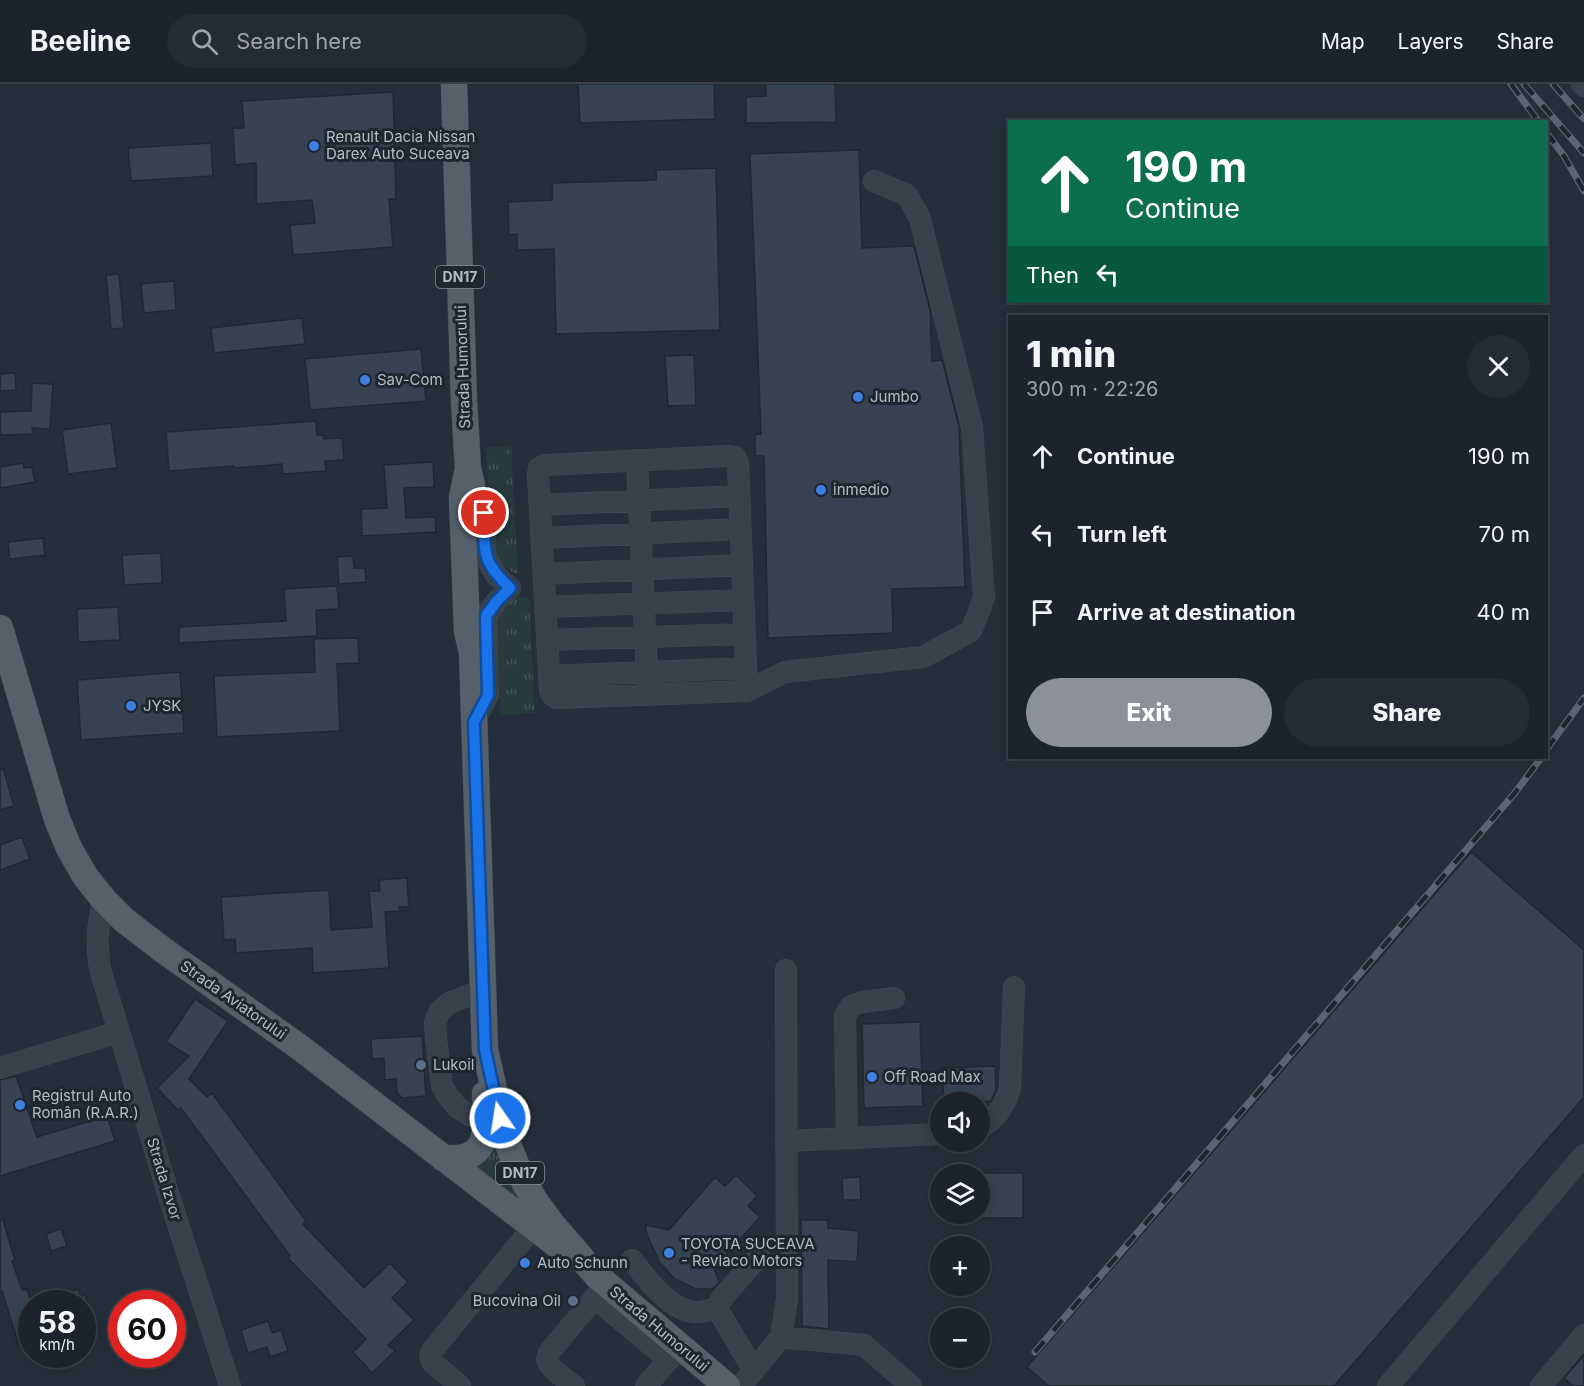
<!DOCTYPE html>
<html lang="en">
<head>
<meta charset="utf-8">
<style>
	:root { --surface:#1c232c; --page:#252b34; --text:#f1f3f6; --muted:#a0a4a9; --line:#3a4048; --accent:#8c9099 }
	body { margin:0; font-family:Inter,sans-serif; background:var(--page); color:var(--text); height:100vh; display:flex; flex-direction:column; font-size:22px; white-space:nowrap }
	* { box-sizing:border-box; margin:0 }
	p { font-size:20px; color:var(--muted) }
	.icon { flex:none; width:33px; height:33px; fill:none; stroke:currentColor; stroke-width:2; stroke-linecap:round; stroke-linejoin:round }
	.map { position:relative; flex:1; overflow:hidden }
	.drawer { position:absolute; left:1008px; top:231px; width:540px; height:444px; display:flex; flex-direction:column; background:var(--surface); border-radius:0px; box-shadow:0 3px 15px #0003,0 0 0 2px var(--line) }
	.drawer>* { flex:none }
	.hud { position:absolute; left:1008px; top:36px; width:540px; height:183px; border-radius:0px; box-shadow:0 3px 15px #0003,0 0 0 2px var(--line); background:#0b6e4f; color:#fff; overflow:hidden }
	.buttons { position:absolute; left:930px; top:1008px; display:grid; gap:12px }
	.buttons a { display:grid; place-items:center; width:60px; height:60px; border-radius:50%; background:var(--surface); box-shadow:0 3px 15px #0003,0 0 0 2px var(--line); font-size:30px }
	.speed { position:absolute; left:18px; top:1206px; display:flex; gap:12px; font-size:30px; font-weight:700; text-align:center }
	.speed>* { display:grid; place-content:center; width:78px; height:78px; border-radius:50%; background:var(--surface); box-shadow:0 3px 15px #0003,0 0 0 2px var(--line); line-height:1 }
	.speed small { font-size:15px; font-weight:400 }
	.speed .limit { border:9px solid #d22; background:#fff; color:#111 }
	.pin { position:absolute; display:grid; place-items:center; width:51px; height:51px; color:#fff; margin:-26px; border:3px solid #fff; border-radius:50%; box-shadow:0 2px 6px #0007 }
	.me { position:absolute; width:66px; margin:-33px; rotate:347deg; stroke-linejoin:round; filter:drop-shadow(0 0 4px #0008) }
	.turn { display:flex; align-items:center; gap:21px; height:126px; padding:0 18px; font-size:27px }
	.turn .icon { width:78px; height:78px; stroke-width:2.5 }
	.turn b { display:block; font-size:42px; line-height:51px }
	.then { display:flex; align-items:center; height:57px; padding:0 18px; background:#0003; gap:12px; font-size:22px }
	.round { display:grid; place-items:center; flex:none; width:63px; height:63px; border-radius:32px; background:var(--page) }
	.headline { display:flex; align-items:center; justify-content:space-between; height:102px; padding:0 18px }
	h1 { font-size:36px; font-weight:800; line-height:45px }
	.action { display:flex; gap:12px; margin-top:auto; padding:12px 18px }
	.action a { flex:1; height:69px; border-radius:36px; background:var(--accent); color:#fff; font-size:24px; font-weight:800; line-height:69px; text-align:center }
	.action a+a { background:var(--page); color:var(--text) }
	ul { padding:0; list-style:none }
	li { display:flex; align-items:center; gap:18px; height:78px; padding:0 18px }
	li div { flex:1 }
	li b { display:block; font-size:22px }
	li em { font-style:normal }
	header { display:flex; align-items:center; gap:36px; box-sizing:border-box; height:84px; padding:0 30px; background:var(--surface); border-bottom:2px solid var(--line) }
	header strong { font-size:28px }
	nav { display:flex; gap:33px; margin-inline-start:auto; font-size:21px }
	.search { width:420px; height:54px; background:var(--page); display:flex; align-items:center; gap:15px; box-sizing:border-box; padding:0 21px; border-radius:33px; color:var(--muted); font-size:22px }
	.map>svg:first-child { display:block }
	.grass { fill:url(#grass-tufts) }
	.building { fill:#374352; stroke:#1f2832; stroke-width:1.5 }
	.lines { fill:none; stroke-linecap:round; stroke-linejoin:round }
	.minor-casing { stroke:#414a54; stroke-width:22 }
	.major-casing { stroke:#414a54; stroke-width:27 }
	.minor { stroke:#38414c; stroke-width:21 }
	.major { stroke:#56606b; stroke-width:26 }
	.rail-casing { stroke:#5b6572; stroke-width:7 }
	.rail { stroke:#1e2630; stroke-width:4.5; stroke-dasharray:14; stroke-linecap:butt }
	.route-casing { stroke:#114b97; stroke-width:15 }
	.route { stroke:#1a73e8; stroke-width:10 }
	.shop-dot { fill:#3f7fe0; stroke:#1e2630; stroke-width:2 }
	.service-dot { fill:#5c6f8a; stroke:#1e2630; stroke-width:2 }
	.labels { text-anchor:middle; stroke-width:6; stroke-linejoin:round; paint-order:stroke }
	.shield { fill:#1e2630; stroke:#878f9a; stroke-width:1.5 }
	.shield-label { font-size:14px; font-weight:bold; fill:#b4bcc7 }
	.poi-label { font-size:15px; fill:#b4bcc7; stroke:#1e2630; text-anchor:start }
	.street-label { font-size:15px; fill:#b4bcc7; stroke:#1e2630 }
</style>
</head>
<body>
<header>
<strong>Beeline</strong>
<div class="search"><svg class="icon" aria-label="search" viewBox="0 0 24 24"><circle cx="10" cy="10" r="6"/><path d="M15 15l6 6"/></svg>Search here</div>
<nav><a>Map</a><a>Layers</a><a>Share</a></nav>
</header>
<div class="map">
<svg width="1584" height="1302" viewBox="0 0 1584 1302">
	<defs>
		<pattern id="grass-tufts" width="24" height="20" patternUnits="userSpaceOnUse" patternTransform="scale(1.5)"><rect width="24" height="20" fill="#273a3c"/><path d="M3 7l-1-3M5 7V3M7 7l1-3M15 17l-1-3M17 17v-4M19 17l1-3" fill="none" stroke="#445557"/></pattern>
	</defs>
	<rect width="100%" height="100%" fill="#252f3b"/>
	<path class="grass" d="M511 362 518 490 512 488 492 472 486 363Z
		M519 512 529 515 535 629 500 631 495 532 509 517Z
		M495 1056 544 1140 475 1083C487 1078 492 1068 495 1056Z"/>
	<path class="building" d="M578 0H714L715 35 580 39Z
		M766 0H835L836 38 746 39V13L766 12Z
		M393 8 396 115H389L393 163 293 171 290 141 315 139 312 116 256 120V79L235 81 233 44H244L242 17Z
		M211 59 213 92 131 97 128 64Z
		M859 66 862 164 914 162 930 226 932 277 942 276 959 342 965 503 892 505 893 549 768 554 764 372H755V350H761L750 70Z
		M716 84 720 246 556 250 554 165 517 166V150L509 151 508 118 552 116V99L656 96V86Z
		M119 190 124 244 111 245 106 191Z
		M174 197 176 226 144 229 141 200Z
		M302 234 305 260 214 269 211 244Z
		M421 265 426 317 310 326 305 275Z
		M694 271 696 321 668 322 665 272Z
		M15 289 16 306 0 307V290Z
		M32 299 53 300 50 345 32 344 33 350 0 351V328L31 327Z
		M316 337 317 351H323L324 355 342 354 344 376 325 377 326 387 283 390 282 380 235 384 234 382 169 387 166 348Z
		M111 339 117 384 68 390 62 346Z
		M433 378 434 403 404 404 406 434 435 433 436 448 362 452 361 425 387 424 384 381Z
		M23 379 24 384 32 383 35 398 0 404V383Z
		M43 454 45 471 10 475 8 458Z
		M161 469 162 499 124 501 122 471Z
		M353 472 354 484H365L366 498 339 500 337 473Z
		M337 502 339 525 316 526 317 552 179 559V543L286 537 284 505Z
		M118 523 120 556 78 558 77 525Z
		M358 554 359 579 337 580 340 647 217 653 214 592 315 588 314 555Z
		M180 588 184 649 81 656 77 596Z
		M3 684 14 722 0 726V685Z
		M22 753 30 775 0 786V761Z
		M1471 768 1584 866V1013L1334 1302H1049L1027 1283Z
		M407 794 409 823H399L400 827 385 828 389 884 313 889 312 864 236 869 235 855 224 856 221 813 329 806 331 846 372 843 369 807H380L379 796Z
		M195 915 228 937 189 995 207 1013 212 1009 306 1137 303 1140 364 1204 390 1179 408 1198 392 1214 414 1236 388 1261 395 1267 372 1289 353 1268 366 1255 288 1174 290 1172 181 1024 178 1026 157 1004 189 972 166 958Z
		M920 938 923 1022 864 1024 862 940Z
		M422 952 426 1012 402 1014 397 1008 396 995 385 996 384 974 372 975 371 955Z
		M995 982 996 1006 991 1017 944 1018 942 984Z
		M16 992 37 1053 107 1032 115 1057 0 1092V996Z
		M980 1089H1023V1134H980Z
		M736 1091 757 1112 748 1122 760 1133 714 1184 719 1198 713 1205H696L675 1195 660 1179 647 1151 645 1141 669 1146 715 1093 725 1102Z
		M860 1093 861 1116H843L842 1094Z
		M0 1136H3L15 1176 12 1177 22 1206 27 1205 32 1220V1257L19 1261 2 1207H0Z
		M801 1136H828V1144L859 1147 857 1178 828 1176 829 1245 802 1242Z
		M61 1145 67 1162 51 1167 46 1150Z
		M78 1205 82 1219V1212L85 1211 95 1243 82 1247V1220H69L66 1209Z
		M268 1237 272 1249 281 1246 288 1267 270 1273 267 1263 248 1269 241 1246Z
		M1584 1271V1302H1573L1564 1294Z"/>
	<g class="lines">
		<defs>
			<path id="minor" d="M1582 0 1584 2
				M637 376 648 611
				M540 421 739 412
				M542 454 740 445
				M544 490 742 481
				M546 523 743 516
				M547 556 745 550
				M549 592 746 584
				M747 607 738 379 735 373 727 372 545 381 539 384 538 391 550 606 552 611 557 614 747 607 785 588 923 573 971 547 984 514 972 343 920 135 907 111 874 97
				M474 638 488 611 486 532 496 518 510 504 496 491 488 477 485 466 484 429 475 413
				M104 816C97 841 96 859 100 885L168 1109 230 1302
				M483 906 449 919 440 927 435 938 436 955 442 1002 448 1012 457 1023 468 1030 485 1037
				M0 984 119 948
				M980 1044C996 1035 1005 1022 1010 1004L1014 903
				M847 1054 845 932 851 922 862 918 894 914
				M786 1057 940 1050
				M632 1176C646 1194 669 1225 693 1228 701 1229 710 1226 717 1224L722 1214 759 1172
				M595 1214 669 1276
				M717 1224 754 1287
				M781 1253 864 1261 911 1302
				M460 1302 432 1278 430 1272 432 1267 533 1143
				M574 1302C568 1297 548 1283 547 1276 547 1272 549 1269 551 1266L606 1200
				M646 1302 677 1266
				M741 1302 781 1253 787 1215 786 886
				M1388 1302 1584 1071
				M1541 1302 1584 1251"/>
			<path id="major" d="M454 0 464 318 468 385 472 401
				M468 385 462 413 467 547 472 568 485 966 505 1053 520 1090 535 1117 552 1140 597 1192 727 1302
				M0 544 57 735 69 764 85 792 104 816 124 836 163 866 298 962 557 1161
				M443 1074C492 1078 485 1047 485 1010"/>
		</defs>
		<use href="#minor" class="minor-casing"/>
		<use href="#major" class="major-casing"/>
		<use href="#minor" class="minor"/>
		<use href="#major" class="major"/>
		<defs>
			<path id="rail" d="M1511 0 1539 38
				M1524 0 1584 69
				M1553 0 1584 35
				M1546 48 1564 72 1584 107
				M1546 666 1584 614
				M1035 1268 1514 710 1541 674"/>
		</defs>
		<use href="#rail" class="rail-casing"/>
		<use href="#rail" class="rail"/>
	</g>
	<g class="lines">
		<defs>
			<path id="route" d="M484 429C485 467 480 476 510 504L496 518 486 532 488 611 474 638 485 966 500 1034"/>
		</defs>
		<use href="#route" class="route-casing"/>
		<use href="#route" class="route"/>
	</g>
	<g class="shop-dot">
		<circle cx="314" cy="62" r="6"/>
		<circle cx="365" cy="296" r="6"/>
		<circle cx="858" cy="313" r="6"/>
		<circle cx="821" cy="406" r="6"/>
		<circle cx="131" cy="622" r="6"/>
		<circle cx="872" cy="993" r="6"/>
		<circle cx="20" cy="1021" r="6"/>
		<circle cx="669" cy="1169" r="6"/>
		<circle cx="525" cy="1179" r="6"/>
	</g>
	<g class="service-dot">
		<circle cx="421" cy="981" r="6"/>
		<circle cx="573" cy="1217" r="6"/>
	</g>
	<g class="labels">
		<g class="shield">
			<rect x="436" y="182" width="48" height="22" rx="4.5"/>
			<rect x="496" y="1078" width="48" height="22" rx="4.5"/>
		</g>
		<g class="shield-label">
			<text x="460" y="198">DN17</text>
			<text x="520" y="1094">DN17</text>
		</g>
		<g class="poi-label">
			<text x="326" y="58">Renault Dacia Nissan<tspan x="326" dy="17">Darex Auto Suceava</tspan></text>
			<text x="377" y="301">Sav-Com</text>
			<text x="870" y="318">Jumbo</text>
			<text x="833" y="411">inmedio</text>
			<text x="143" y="627">JYSK</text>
			<text x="433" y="986">Lukoil</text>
			<text x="884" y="998">Off Road Max</text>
			<text x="32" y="1017">Registrul Auto<tspan x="32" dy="17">Român (R.A.R.)</tspan></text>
			<text x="681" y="1165">TOYOTA SUCEAVA<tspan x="681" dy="17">- Revlaco Motors</tspan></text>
			<text x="537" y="1184">Auto Schunn</text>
			<text x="561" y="1222" text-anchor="end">Bucovina Oil</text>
		</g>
		<g class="street-label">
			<text transform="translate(463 283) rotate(-92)" y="5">Strada Humorului</text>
			<text transform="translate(233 916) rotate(35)" y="5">Strada Aviatorului</text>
			<text transform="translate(164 1095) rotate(73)" y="5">Strada Izvor</text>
			<text transform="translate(659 1245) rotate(40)" y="5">Strada Humorului</text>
		</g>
	</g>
</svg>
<div class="buttons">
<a><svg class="icon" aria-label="sound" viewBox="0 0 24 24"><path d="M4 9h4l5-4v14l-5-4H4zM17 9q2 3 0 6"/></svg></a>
<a><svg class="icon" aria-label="layers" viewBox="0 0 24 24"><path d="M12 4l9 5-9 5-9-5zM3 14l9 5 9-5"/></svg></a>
<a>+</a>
<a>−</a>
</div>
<div class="speed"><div>58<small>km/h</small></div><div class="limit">60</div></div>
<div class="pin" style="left:484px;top:429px;background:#d93025"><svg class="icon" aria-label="arrive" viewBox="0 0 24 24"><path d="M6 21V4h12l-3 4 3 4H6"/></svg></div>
<svg class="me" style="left:500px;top:1034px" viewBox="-20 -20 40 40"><circle r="17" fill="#1a73e8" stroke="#fff" stroke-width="3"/><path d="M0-11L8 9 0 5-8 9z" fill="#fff"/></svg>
<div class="hud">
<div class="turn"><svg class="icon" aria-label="ahead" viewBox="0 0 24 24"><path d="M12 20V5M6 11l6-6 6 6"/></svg><div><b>190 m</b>Continue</div></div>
<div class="then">Then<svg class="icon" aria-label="left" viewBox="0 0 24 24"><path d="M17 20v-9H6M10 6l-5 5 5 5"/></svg></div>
</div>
<section class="drawer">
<div class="headline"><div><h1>1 min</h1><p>300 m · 22:26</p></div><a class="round"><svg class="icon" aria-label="close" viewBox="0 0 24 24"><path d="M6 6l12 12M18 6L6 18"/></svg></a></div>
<ul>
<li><svg class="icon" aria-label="ahead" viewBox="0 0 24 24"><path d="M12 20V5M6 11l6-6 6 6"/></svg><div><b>Continue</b></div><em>190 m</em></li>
<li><svg class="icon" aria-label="left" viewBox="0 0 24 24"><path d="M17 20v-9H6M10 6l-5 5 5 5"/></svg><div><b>Turn left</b></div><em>70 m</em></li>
<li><svg class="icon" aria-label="arrive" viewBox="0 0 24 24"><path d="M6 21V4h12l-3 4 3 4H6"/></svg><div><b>Arrive at destination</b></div><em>40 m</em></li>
</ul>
<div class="action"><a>Exit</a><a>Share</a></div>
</section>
</div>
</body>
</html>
